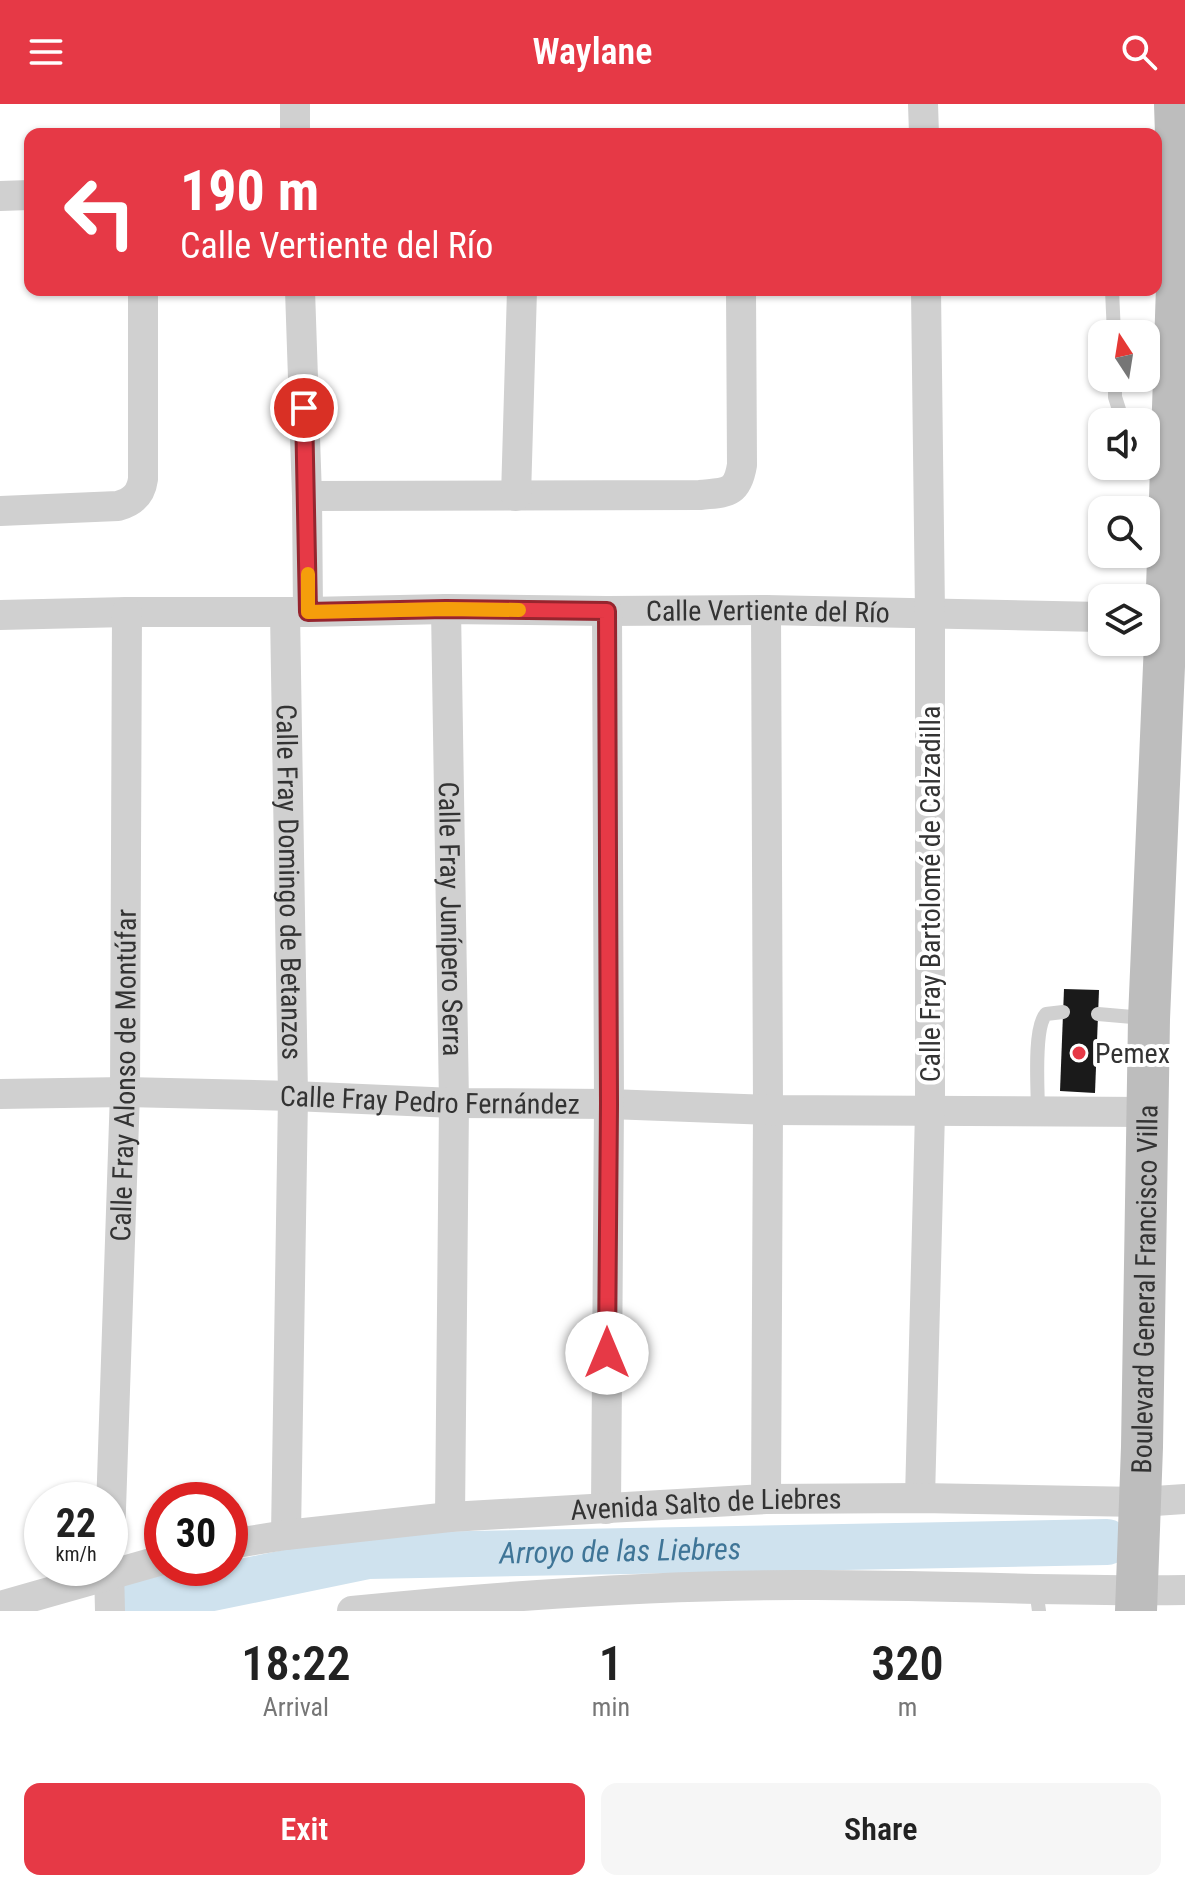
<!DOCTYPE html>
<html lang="en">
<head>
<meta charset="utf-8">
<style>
	:root { --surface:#fff; --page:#f6f6f6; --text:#222; --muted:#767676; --accent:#e63946 }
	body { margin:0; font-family:"Roboto Condensed",sans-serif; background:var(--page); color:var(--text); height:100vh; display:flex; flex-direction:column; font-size:30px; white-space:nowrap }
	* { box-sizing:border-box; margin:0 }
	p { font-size:26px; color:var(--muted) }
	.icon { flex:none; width:44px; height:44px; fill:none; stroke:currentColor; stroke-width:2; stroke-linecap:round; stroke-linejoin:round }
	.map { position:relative; height:1507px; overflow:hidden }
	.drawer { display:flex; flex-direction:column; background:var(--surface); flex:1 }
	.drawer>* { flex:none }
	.top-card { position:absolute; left:24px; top:24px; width:1138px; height:168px; border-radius:16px; box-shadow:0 2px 6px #0004; background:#e63946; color:#fff; overflow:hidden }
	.needle { width:52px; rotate:348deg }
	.controls { position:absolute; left:1088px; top:216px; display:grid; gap:16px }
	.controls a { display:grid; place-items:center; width:72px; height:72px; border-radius:16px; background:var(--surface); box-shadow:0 2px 6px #0004; font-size:40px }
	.speed { position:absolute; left:24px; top:1378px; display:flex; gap:16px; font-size:40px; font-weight:700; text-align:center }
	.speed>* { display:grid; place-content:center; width:104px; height:104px; border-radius:50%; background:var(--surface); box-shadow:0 2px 6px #0004; line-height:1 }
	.speed small { font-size:20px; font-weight:400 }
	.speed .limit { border:12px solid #d22; background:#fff; color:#111 }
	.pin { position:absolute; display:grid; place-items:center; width:68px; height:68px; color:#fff; margin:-34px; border:4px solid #fff; border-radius:50%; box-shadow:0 2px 8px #0007 }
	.me { position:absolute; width:88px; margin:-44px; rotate:0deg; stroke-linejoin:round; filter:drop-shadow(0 0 6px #0008) }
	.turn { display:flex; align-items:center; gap:28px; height:168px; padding:0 24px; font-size:36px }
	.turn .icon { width:104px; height:104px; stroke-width:2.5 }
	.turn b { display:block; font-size:56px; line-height:68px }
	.eta { display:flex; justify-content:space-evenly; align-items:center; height:136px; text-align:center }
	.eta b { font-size:48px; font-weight:600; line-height:56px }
	.primary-button { display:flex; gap:16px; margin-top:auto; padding:16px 24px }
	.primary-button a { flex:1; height:92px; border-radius:16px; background:var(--accent); color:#fff; font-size:32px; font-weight:600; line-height:92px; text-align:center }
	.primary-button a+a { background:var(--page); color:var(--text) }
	header { display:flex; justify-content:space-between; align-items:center; height:104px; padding:0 24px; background:var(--accent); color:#fff; font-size:36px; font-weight:600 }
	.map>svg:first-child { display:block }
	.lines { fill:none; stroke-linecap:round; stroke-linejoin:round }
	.river { stroke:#cfe2ee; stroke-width:46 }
	.building { fill:#1a1a1a }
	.service { stroke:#d0d0d0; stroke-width:14 }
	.minor { stroke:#d0d0d0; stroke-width:30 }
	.secondary { stroke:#bdbdbd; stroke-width:42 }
	.route-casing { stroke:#96252e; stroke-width:20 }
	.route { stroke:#e63946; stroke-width:14 }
	.slow { stroke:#f59e0b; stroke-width:14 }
	.poi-dot { fill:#e63946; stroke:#fff; stroke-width:3 }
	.labels { text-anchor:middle; stroke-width:8; stroke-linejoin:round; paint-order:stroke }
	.street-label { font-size:28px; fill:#333; stroke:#fff }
	.poi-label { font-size:28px; fill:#333; stroke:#fff; text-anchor:start }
	.water-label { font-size:30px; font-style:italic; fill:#3f7597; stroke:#fff }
</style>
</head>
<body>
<header><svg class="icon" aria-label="menu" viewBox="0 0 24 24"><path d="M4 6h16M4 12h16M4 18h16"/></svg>Waylane<svg class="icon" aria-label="search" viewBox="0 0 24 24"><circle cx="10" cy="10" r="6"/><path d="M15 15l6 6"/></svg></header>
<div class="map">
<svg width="1185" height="1507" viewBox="0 0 1185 1507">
	<rect width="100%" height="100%" fill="#fff"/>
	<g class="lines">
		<path class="river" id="s1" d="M139 1499 368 1452 1107 1438"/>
	</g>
	<path class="building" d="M1064 885 1099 886 1095 989 1060 987Z"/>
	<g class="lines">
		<path class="service" d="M1112 186 1114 230
			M1115 274V293L1123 318
			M1098 910 1144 914
			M1038 1008C1038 987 1033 924 1046 910L1063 908
			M1036 1485 1039 1507"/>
		<g class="minor">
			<path d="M295 0V30"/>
			<path d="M923 0 924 30"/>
			<path d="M0 92 30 91"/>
			<path d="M300 186 307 392 308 508"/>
			<path d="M307 392 700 391C726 388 737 391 742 361L741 186"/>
			<path d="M516 392 522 186"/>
			<path d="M0 407 118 402C133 398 141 390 143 375V186"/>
			<path id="s2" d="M446 505 454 999 450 1413"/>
			<path d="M766 506 768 1006 766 1395"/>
			<path id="s3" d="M285 508 293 992 286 1431"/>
			<path id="s4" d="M0 511 127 508H308L446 505 607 507 766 506 1102 513"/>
			<path id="s5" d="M0 990 125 988 293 992 454 999 609 1000 768 1006 1148 1008"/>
			<path d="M920 1394 930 1008V509L926 186"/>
			<path d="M606 1405 609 1000 607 507"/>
			<path id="s6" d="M110 1435 125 988 127 508"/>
			<path id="s7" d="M230 1440 286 1431 450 1413 766 1395 920 1394 1140 1398 1185 1395"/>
			<path d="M109 1464 110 1507"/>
			<path d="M0 1502 162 1456"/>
			<path d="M352 1507C500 1492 649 1481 798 1481 927 1480 1056 1488 1185 1486"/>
		</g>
		<path class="secondary" id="s8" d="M1136 1507 1142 1343 1149 915 1166 515 1179 122 1175 0"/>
	</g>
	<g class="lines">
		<defs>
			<path id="route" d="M304 304 308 508 446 505 607 507 609 1000 607 1249"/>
		</defs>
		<use href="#route" class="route-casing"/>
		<use href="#route" class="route"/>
		<path class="slow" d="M308 470V508L446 505 519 506"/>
	</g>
	<circle class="poi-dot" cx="1079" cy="949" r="8"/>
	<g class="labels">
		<g class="street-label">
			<text dy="10" stroke="none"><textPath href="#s4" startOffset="768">Calle Vertiente del Río</textPath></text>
			<text dy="10" stroke="none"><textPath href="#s3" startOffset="270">Calle Fray Domingo de Betanzos</textPath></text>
			<text transform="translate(930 790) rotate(-90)" y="10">Calle Fray Bartolomé de Calzadilla</text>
			<text dy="10" stroke="none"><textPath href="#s2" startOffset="310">Calle Fray Junípero Serra</textPath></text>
			<text dy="10" stroke="none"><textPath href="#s6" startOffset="464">Calle Fray Alonso de Montúfar</textPath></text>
			<text dy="10" stroke="none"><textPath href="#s5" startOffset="430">Calle Fray Pedro Fernández</textPath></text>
			<text dy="10" stroke="none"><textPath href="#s8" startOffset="322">Boulevard General Francisco Villa</textPath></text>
			<text dy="10" stroke="none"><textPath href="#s7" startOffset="478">Avenida Salto de Liebres</textPath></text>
		</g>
		<g class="poi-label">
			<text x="1095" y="959">Pemex</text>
		</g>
		<g class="water-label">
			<text dy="10" stroke="none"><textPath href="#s1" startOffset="486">Arroyo de las Liebres</textPath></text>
		</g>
	</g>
</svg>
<div class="controls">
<a><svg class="needle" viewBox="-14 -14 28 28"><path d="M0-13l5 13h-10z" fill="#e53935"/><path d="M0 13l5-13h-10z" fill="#767676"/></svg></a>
<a><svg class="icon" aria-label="sound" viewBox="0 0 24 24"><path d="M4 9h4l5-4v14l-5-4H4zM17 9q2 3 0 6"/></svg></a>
<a><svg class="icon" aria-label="search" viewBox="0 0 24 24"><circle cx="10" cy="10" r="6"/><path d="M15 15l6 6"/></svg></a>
<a><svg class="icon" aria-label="layers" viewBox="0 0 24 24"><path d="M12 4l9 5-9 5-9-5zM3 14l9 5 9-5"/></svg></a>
</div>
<div class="speed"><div>22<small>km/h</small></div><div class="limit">30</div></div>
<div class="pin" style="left:304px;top:304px;background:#d93025"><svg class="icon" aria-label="arrive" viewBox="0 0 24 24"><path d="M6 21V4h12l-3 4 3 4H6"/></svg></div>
<svg class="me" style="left:607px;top:1249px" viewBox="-20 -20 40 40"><circle r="19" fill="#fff"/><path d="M0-13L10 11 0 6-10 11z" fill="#e63946"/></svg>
<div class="top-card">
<div class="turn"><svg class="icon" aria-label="left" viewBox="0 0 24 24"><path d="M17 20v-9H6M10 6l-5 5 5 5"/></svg><div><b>190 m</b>Calle Vertiente del Río</div></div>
</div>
</div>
<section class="drawer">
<div class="eta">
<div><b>18:22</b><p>Arrival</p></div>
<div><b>1</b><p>min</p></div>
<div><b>320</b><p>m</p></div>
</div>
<div class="primary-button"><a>Exit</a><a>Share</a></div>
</section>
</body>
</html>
